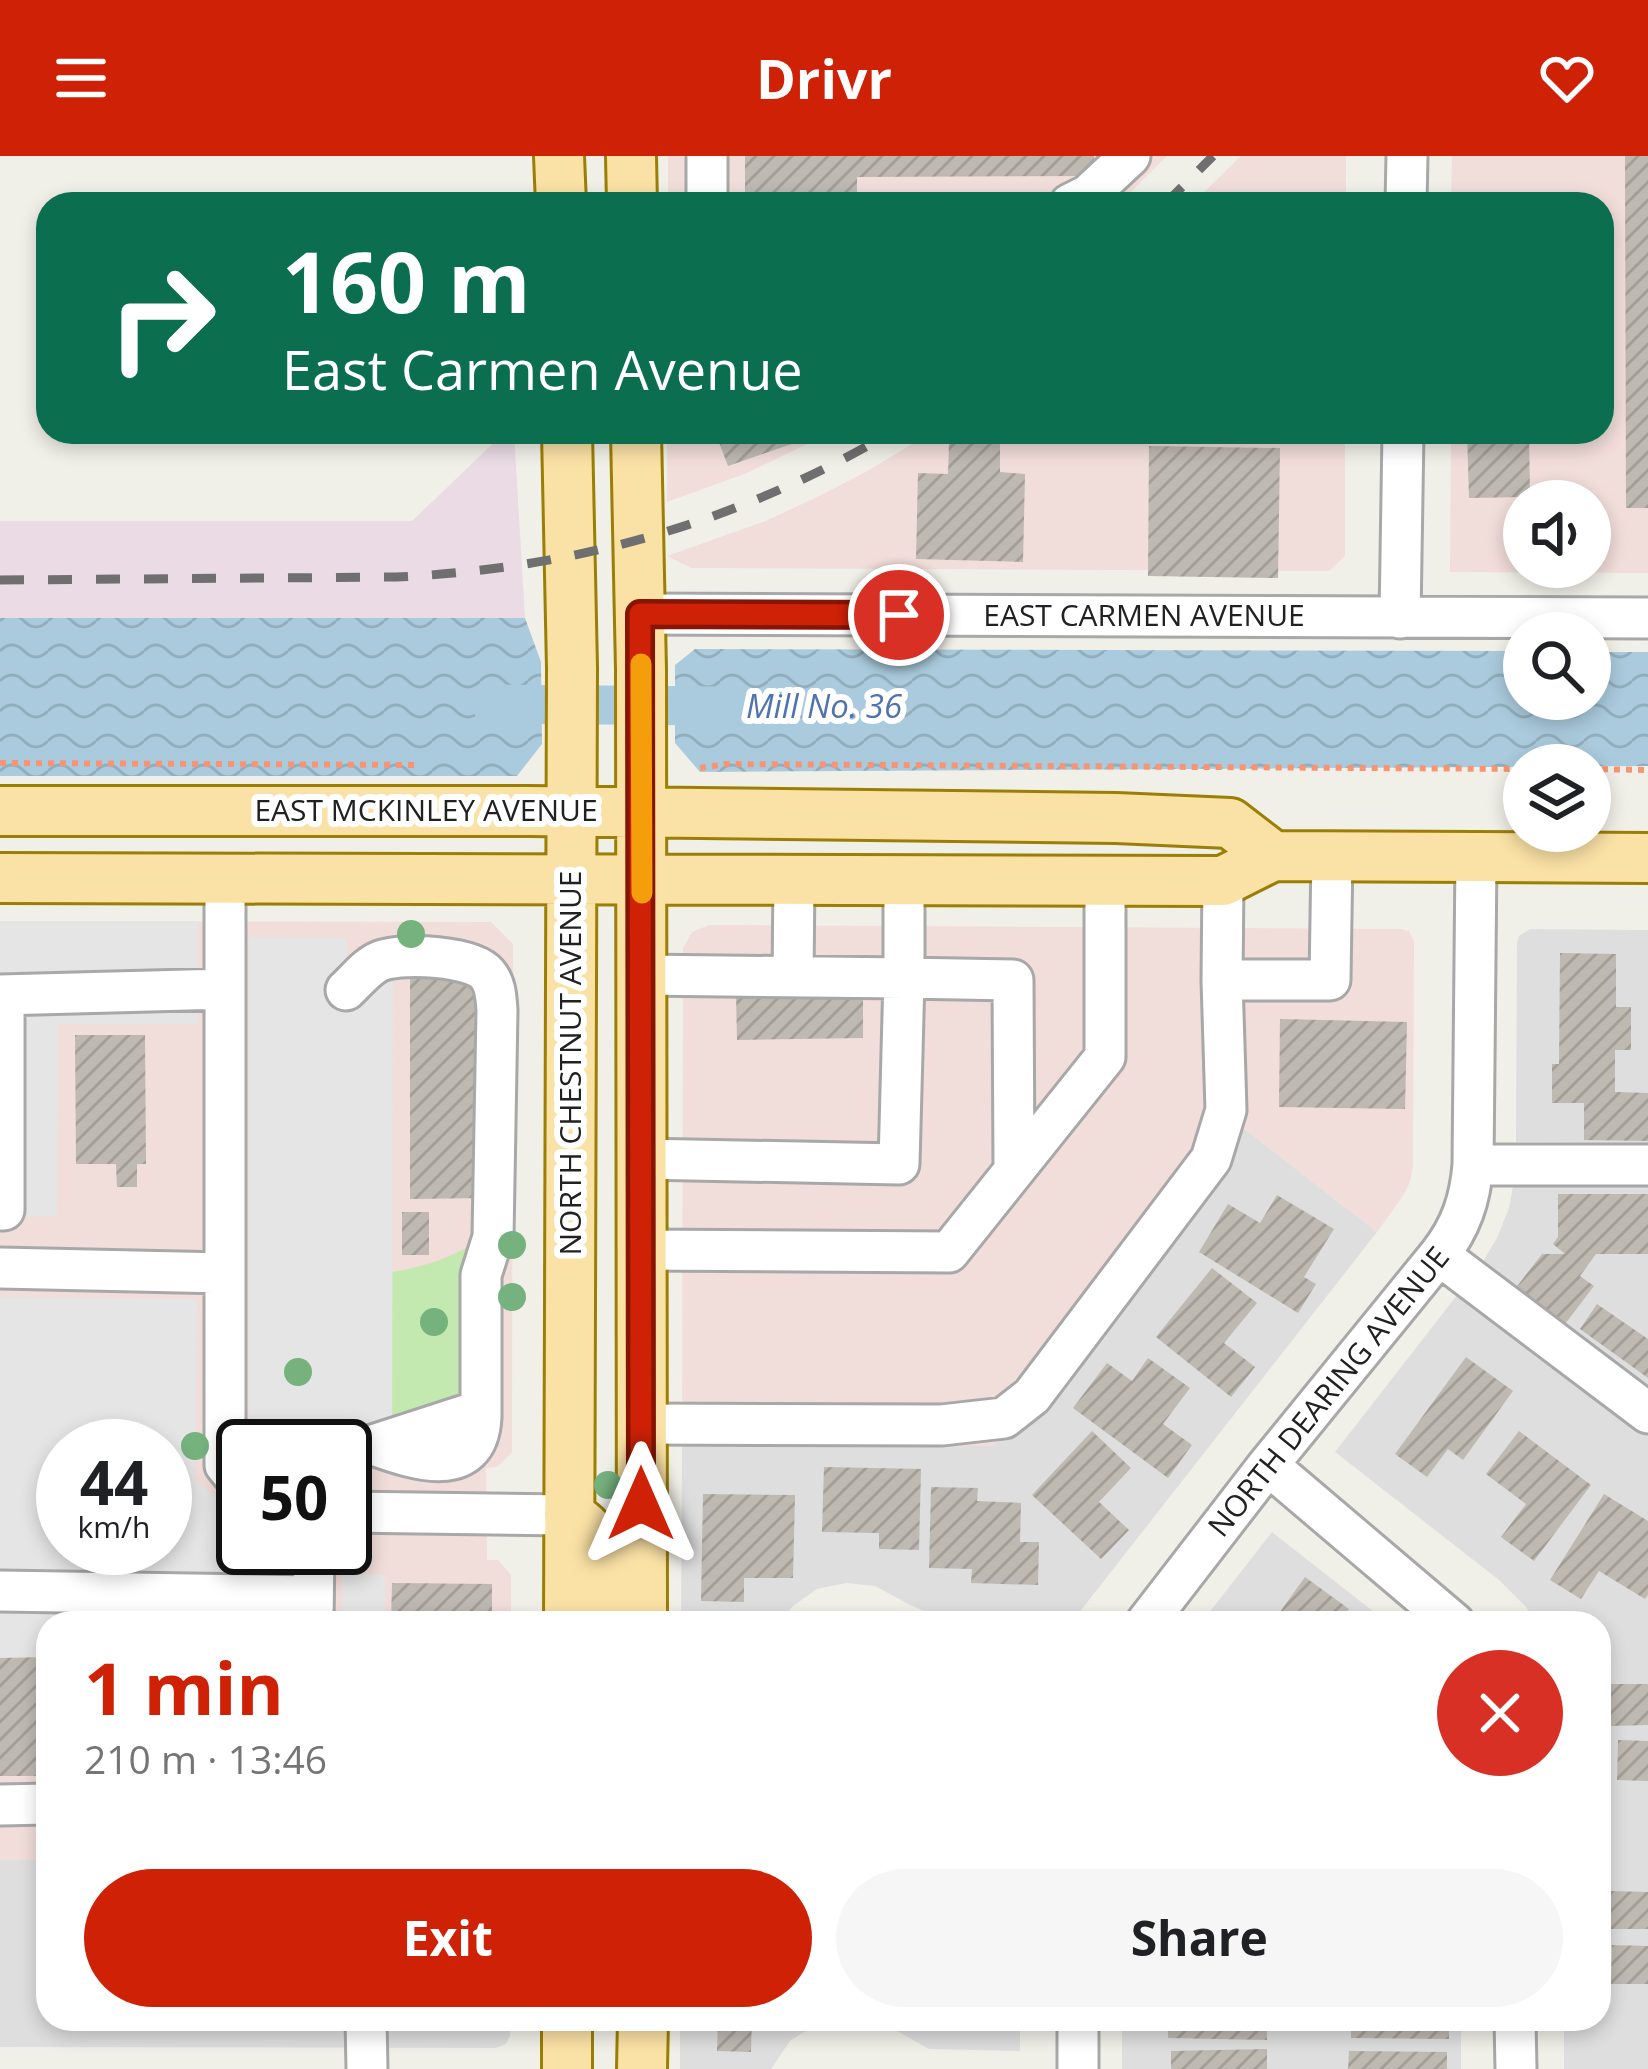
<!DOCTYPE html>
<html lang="en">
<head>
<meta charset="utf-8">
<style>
	:root { --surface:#fff; --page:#f6f6f6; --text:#202124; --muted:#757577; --accent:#ce2105 }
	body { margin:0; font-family:"Open Sans",sans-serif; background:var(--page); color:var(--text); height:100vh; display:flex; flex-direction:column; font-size:45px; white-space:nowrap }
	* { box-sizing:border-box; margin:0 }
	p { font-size:39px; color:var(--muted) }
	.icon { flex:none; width:66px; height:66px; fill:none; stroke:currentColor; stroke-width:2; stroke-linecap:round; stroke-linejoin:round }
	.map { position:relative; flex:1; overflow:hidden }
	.side { position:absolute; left:36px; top:1455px; width:1575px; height:420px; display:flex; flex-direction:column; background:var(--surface); border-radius:36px; box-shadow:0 6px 18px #0003 }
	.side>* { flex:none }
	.banner { position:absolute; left:36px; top:36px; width:1578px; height:252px; border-radius:36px; box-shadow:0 6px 18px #0003; background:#0b6e4f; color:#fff; overflow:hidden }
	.buttons { position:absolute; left:1503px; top:324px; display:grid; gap:24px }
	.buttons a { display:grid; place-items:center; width:108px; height:108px; border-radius:50%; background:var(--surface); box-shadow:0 6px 18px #0003; font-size:60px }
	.speed { position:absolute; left:36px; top:1263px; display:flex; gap:24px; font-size:60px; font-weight:700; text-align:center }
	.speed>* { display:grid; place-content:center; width:156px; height:156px; border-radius:50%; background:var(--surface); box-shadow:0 6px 18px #0003; line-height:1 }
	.speed small { font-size:30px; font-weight:400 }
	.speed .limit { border:6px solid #111; border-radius:18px; background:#fff; color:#111 }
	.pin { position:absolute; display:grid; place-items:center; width:102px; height:102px; color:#fff; margin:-51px; border:6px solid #fff; border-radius:50%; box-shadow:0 3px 12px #0007 }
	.me { position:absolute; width:132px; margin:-66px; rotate:0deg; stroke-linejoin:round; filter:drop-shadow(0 0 9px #0008) }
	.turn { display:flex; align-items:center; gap:42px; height:252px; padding:0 48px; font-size:54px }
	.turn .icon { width:156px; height:156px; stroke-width:2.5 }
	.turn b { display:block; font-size:84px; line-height:102px }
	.round { display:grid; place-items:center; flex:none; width:126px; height:126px; border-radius:63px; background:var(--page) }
	.headline { display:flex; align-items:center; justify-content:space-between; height:204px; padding:0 48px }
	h1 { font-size:72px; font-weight:700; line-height:90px; color:var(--accent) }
	.button { display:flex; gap:24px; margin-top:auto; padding:24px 48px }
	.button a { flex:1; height:138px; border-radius:72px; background:var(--accent); color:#fff; font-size:48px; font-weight:700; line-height:138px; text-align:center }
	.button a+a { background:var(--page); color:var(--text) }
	header { display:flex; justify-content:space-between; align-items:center; height:156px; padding:0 48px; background:var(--accent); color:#fff; font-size:54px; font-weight:700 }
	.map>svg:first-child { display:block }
	.residential { fill:#dfdede }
	.commercial { fill:#f1ddd9; fill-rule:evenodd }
	.railway { fill:#eadbe5 }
	.grass { fill:#c4e9b0 }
	.parking { fill:#e5e5e5; fill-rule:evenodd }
	.water { fill:url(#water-waves) }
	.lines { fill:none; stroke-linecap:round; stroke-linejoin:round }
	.canal { stroke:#aacbdd; stroke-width:39 }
	.building { fill:url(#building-hatch) }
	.minor-casing { stroke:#a8a8a8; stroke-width:45 }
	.major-casing { stroke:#9b7e04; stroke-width:54 }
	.path { stroke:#f79474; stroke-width:6; stroke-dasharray:6 6; stroke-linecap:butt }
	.minor { stroke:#fff; stroke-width:39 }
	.major { stroke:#fae1a5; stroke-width:48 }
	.rail { stroke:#6f6f6f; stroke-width:9; stroke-dasharray:24 24; stroke-linecap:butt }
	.tree { fill:#75b27e }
	.route-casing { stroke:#861503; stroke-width:30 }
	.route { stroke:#ce2105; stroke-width:21 }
	.slow { stroke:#f59e0b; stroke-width:21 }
	.labels { text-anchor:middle; stroke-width:12; stroke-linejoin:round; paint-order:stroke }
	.street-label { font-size:30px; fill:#212121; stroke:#fff }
	.water-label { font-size:33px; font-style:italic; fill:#4f72b0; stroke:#fff }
</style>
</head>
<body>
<header><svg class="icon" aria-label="menu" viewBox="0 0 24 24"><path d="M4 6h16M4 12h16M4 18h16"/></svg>Drivr<svg class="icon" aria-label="heart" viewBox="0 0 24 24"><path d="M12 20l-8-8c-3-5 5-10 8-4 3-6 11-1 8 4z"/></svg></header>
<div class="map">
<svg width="1648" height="1913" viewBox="0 0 1648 1913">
	<defs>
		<pattern id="water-waves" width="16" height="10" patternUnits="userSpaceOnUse" patternTransform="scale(3)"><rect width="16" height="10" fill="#aacbdd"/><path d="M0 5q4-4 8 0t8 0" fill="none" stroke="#92aebd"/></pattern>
		<pattern id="building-hatch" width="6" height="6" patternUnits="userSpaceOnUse" patternTransform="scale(3)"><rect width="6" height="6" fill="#beb9b1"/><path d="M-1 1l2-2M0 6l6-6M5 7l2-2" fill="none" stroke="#a39f98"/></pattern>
	</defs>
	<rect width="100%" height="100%" fill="#f1f0e8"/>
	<path class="residential" d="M1530 773 1648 774V987L1516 986 1517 787 1519 780Z
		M1242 971 1377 1076 1071 1467H994L934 1459 912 1450 875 1430 846 1427 817 1433 793 1450 779 1467H681L682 1290H993Z
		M1515 1019 1648 1022V1913H1564V1863H1599V1467H1536L1526 1451 1499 1424 1335 1296 1482 1107 1497 1082 1509 1052Z
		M1272 1376 1388 1467H1201Z
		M0 1704H48V1863H510V1880L506 1888 496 1892 0 1891Z
		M680 1863H836L815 1869 790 1885 771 1913H680Z
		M861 1863H1020V1895L929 1893 888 1870Z
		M1122 1863H1461V1913H1122Z"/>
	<path class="commercial" d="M668 0H1167L1119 48H668Z
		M1241 0H1346V48H1192Z
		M1452 0H1648V417L1450 416 1451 276H1602V48H1451ZM1524 345H1590V411H1524Z
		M667 276H832L747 317 667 346Z
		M932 276H1345V400L1329 415 691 412 667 400 768 364 817 341 864 317Z
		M0 765 491 766 513 788 512 1296 497 1311 486 1312 487 1404H498L511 1419V1467H48V1704H0ZM63 1290H165V1392H63ZM243 1290H345V1392H243Z
		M709 769 1401 773 1409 775 1414 786 1413 1009 1410 1026 1403 1040 1377 1076 1242 971 993 1290H682L683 792 692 776Z"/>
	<path class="railway" d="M505 276H514L525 462H0V365H412Z"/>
	<path class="grass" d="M475 1087 465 1236 392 1269V1116C423 1111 447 1103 475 1087Z"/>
	<path class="parking" d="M0 765H198V868H58L57 1060H0Z
		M249 781 347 782 348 805 393 806 392 1301H345V1290H249Z
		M0 1141 197 1143 195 1325 243 1361V1392H286L287 1467H48V1501L0 1502ZM63 1290H165V1392H63Z
		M342 1418 385 1419V1467H342Z"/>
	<path class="water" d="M0 462H525L541 506 542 588 517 620H0Z
		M695 493 1524 495V543H1590V496H1648V610L700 616 675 587V509Z"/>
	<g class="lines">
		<path class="canal" d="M491 548 727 550"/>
	</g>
	<path class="building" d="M745 0H1094V8L1081 20 857 21V48H745Z
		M1625 0H1648V352H1626Z
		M715 276H823V277L728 310Z
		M1467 276H1529L1530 341 1469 342Z
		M949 286 1000 287V316L1025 318 1023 406 916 403 918 317 948 318Z
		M1149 290 1280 292 1278 422 1148 420Z
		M1560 797 1616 798V851H1631V894H1615V936L1648 937V985L1584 984V947H1552V908H1559Z
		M410 817H465L486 841 485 1042 410 1043Z
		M863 837V882L737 884 736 838Z
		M1280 863 1407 866 1405 953 1279 951Z
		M75 879H145L146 1008H137V1031H117L116 1008H76Z
		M1558 1038H1648V1098H1596L1580 1120 1594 1130 1559 1176 1511 1138 1542 1098H1565L1553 1088 1558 1081Z
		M1277 1039 1334 1073 1304 1121 1316 1128 1298 1157 1199 1096 1228 1048 1260 1067Z
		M402 1056H429V1099H402Z
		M1212 1112 1257 1147 1224 1187 1255 1211 1231 1241 1156 1181Z
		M1597 1148 1648 1183V1222L1580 1173Z
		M1466 1201 1513 1235 1463 1304 1448 1293 1427 1321 1395 1298Z
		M1148 1202 1190 1232 1163 1268 1192 1289 1168 1322 1073 1252 1107 1207 1132 1225Z
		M1092 1275 1131 1312 1099 1346 1129 1374 1101 1403 1032 1339Z
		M1519 1275 1591 1329 1534 1405 1501 1381 1526 1348 1486 1318Z
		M824 1311 921 1313 919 1394 879 1393V1377L822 1376Z
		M931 1331 978 1332 977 1345 1021 1347 1020 1386H1039L1038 1429 971 1427 972 1413 929 1412Z
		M703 1338 795 1339 793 1422H744V1446L701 1445Z
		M1604 1338 1648 1365V1439L1645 1443 1599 1415 1581 1443 1550 1424Z
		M1305 1421 1349 1453 1339 1467H1272Z
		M392 1427 492 1428V1467H391Z
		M48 1501V1620H0V1502Z
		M1611 1528H1648V1569L1611 1570Z
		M1618 1584 1648 1585V1625L1617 1624Z
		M1611 1735 1648 1736V1773H1611Z
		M1612 1789 1648 1790V1828H1611Z
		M718 1863H752L751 1896 717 1895Z
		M1168 1863H1267V1884L1168 1882Z
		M1351 1863H1449V1883L1351 1882Z
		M1267 1893V1913H1171V1895Z
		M1349 1895 1447 1896V1913H1348Z"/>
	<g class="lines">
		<defs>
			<path id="minor" d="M707 48V0
				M1070 48 1088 39 1130 0
				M1406 48 1407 0
				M640 458 1648 462
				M1400 462 1403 276
				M225 722V1309L243 1331
				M904 724V822L1013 824 1014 1013
				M793 821 794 723
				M1222 824H1330L1332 699
				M346 834C357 824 369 808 383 804 405 797 472 800 487 818 496 828 496 842 497 854L493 1081 481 1119V1261C478 1326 413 1303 373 1289
				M0 839 225 833
				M641 1003 899 1008 904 822 642 819
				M1473 1009H1648
				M0 1054H4V839
				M641 1094 949 1096 1105 901V724
				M1439 1099 1648 1257
				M0 1112 225 1117
				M640 1268 942 1269 1004 1262 1032 1240 1211 1003 1226 954 1222 824 1223 725
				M373 1289 481 1254
				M1268 1309 1454 1467
				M345 1356 569 1359
				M0 1435 313 1440
				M313 1467 314 1392
				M1146 1467 1268 1309 1439 1099C1461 1071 1470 1044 1473 1009L1476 701
				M0 1649 48 1648
				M366 1863 367 1913
				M1515 1863 1516 1913
				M1078 1913V1863"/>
			<path id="major" d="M559 0 561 48
				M631 0 632 48
				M567 276 572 512 569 1467
				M636 276 641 514 642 1467
				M0 655H528L1116 662 1230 667 1273 700
				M0 722 1223 725 1273 700 1648 702
				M569 1359C612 1384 607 1423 607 1467
				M567 1913V1863
				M642 1913 643 1863"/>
		</defs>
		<use href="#minor" class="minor-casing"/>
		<use href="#major" class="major-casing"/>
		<path class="path" d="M0 607 420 609
			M700 612 726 608 1524 613
			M1590 613 1648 614"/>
		<use href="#minor" class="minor"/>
		<use href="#major" class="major"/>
		<path class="rail" d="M1165 48 1213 0
			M0 424 396 421C575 413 737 367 892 276"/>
	</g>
	<g class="tree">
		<circle cx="411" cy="778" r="14"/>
		<circle cx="512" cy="1089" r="14"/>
		<circle cx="512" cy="1141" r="14"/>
		<circle cx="434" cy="1166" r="14"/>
		<circle cx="298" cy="1216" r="14"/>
		<circle cx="195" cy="1290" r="14"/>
		<circle cx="608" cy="1329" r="14"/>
	</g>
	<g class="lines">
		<defs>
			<path id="route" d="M641 1348 640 458 899 459"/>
		</defs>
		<use href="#route" class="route-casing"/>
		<use href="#route" class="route"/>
		<path class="slow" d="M641 508 642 737"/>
	</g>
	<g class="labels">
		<g class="street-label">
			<text x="1144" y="470">EAST CARMEN AVENUE</text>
			<text x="426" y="665">EAST MCKINLEY AVENUE</text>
			<text transform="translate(571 907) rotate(-90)" y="10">NORTH CHESTNUT AVENUE</text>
			<text transform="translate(1329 1236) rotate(-51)" y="10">NORTH DEARING AVENUE</text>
		</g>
		<g class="water-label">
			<text x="824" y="562">Mill No. 36</text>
		</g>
	</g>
</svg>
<div class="buttons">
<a><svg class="icon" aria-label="sound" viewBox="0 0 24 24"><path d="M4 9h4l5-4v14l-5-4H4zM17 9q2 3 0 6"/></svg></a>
<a><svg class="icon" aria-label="search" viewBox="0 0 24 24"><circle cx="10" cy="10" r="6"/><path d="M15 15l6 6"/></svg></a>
<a><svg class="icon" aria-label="layers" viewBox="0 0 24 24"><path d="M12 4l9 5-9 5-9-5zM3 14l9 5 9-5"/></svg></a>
</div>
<div class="speed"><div>44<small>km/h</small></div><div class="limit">50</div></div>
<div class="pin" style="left:899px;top:459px;background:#d93025"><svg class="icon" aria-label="arrive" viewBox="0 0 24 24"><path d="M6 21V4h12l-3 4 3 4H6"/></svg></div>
<svg class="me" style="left:641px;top:1348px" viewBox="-20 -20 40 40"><path d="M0-17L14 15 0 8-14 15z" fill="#ce2105" stroke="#fff" stroke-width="4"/></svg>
<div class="banner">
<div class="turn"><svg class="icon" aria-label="right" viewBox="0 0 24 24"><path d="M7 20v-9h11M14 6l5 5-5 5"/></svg><div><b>160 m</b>East Carmen Avenue</div></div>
</div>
<section class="side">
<div class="headline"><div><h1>1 min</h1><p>210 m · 13:46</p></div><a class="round" style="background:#d93025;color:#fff"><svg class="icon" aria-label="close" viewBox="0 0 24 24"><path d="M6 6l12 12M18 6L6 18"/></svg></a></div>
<div class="button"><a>Exit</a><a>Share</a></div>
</section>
</div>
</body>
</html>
